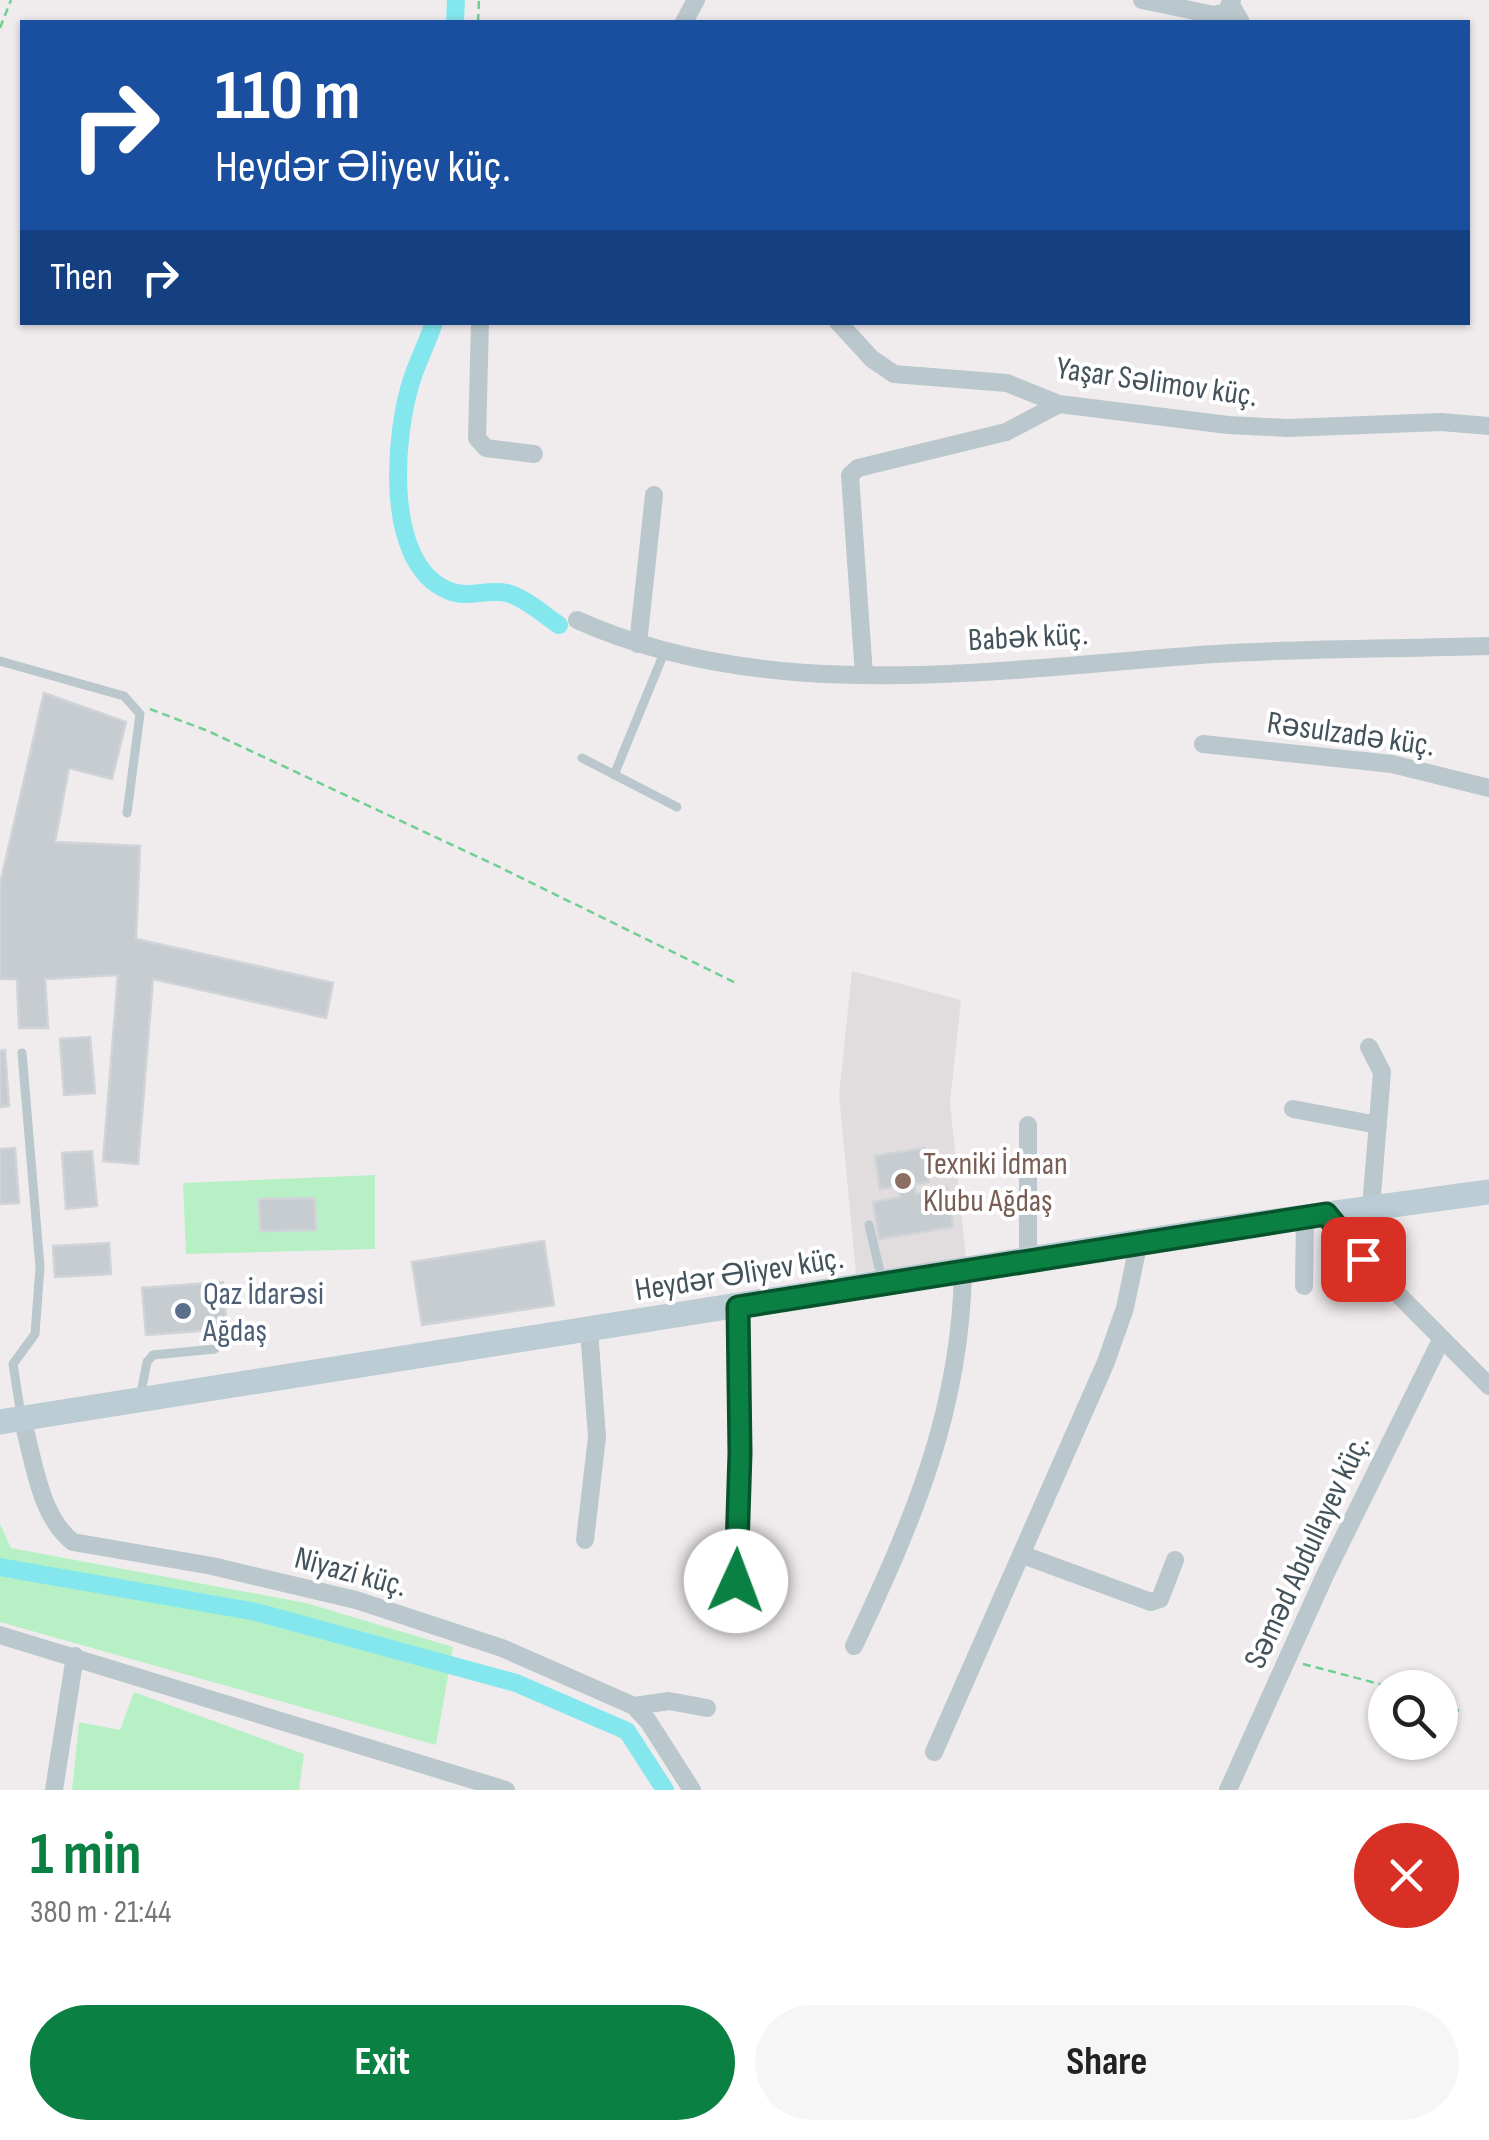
<!DOCTYPE html>
<html lang="en">
<head>
<meta charset="utf-8">
<style>
	:root { --surface:#fff; --page:#f6f6f6; --text:#222; --muted:#767676; --accent:#0b8043 }
	body { margin:0; font-family:"Sofia Sans Condensed",sans-serif; background:var(--page); color:var(--text); height:100vh; display:flex; flex-direction:column; font-size:38px; white-space:nowrap }
	* { box-sizing:border-box; margin:0 }
	p { font-size:32px; color:var(--muted) }
	.icon { flex:none; width:55px; height:55px; fill:none; stroke:currentColor; stroke-width:2; stroke-linecap:round; stroke-linejoin:round }
	.map { position:relative; height:1790px; overflow:hidden }
	.sheet { display:flex; flex-direction:column; background:var(--surface); flex:1 }
	.sheet>* { flex:none }
	.guide { position:absolute; left:20px; top:20px; width:1450px; height:305px; border-radius:0px; box-shadow:0 2px 8px #0004; background:#1a4fa0; color:#fff; overflow:hidden }
	.controls { position:absolute; left:1368px; top:1670px; display:grid; gap:20px }
	.controls a { display:grid; place-items:center; width:90px; height:90px; border-radius:50%; background:var(--surface); box-shadow:0 2px 8px #0004; font-size:50px }
	.pin { position:absolute; display:grid; place-items:center; width:85px; height:85px; color:#fff; margin:-42px; border-radius:20px; box-shadow:0 5px 15px #0006 }
	.me { position:absolute; width:110px; margin:-55px; rotate:2deg; stroke-linejoin:round; filter:drop-shadow(0 0 8px #0008) }
	.turn { display:flex; align-items:center; gap:35px; height:210px; padding:0 30px; font-size:45px }
	.turn .icon { width:130px; height:130px; stroke-width:2.5 }
	.turn b { display:block; font-size:70px; line-height:85px }
	.then { display:flex; align-items:center; height:95px; padding:0 30px; background:#0003; gap:20px; font-size:38px }
	.round { display:grid; place-items:center; flex:none; width:105px; height:105px; border-radius:52px; background:var(--page) }
	.summary { display:flex; align-items:center; justify-content:space-between; height:170px; padding:0 30px }
	h1 { font-size:60px; font-weight:700; line-height:75px; color:var(--accent) }
	.cta { display:flex; gap:20px; margin-top:auto; padding:20px 30px }
	.cta a { flex:1; height:115px; border-radius:60px; background:var(--accent); color:#fff; font-size:40px; font-weight:700; line-height:115px; text-align:center }
	.cta a+a { background:var(--page); color:var(--text) }
	.map>svg:first-child { display:block }
	.education { fill:#e1dddf }
	.green { fill:#b8f0c6 }
	.lines { fill:none; stroke-linecap:round; stroke-linejoin:round }
	.canal { stroke:#84e7ee; stroke-width:18 }
	.building { fill:#c6ccd0; stroke:#d0d4d9; stroke-width:2.5 }
	.path { stroke:#70cf92; stroke-width:2.5; stroke-dasharray:8 5; stroke-linecap:butt }
	.lane { stroke:#bac7cd; stroke-width:9 }
	.street { stroke:#bac7cd; stroke-width:18 }
	.secondary { stroke:#bcccd5; stroke-width:25 }
	.route-casing { stroke:#07532c; stroke-width:25 }
	.route { stroke:#0b8043; stroke-width:18 }
	.education-dot { fill:#8d6e63; stroke:#fff; stroke-width:4 }
	.service-dot { fill:#5c6f8a; stroke:#fff; stroke-width:4 }
	.labels { text-anchor:middle; stroke-width:8; stroke-linejoin:round; paint-order:stroke }
	.street-label { font-size:32px; fill:#44535b; stroke:#fff }
	.education-label { font-size:32px; fill:#785e54; stroke:#fff; text-anchor:start }
	.service-label { font-size:32px; fill:#4e5e75; stroke:#fff; text-anchor:start }
</style>
</head>
<body>
<div class="map">
<svg width="1489" height="1790" viewBox="0 0 1489 1790">
	<rect width="100%" height="100%" fill="#f0eced"/>
	<path class="education" d="M852 971 961 1000 950 1103 966 1258 856 1273 839 1095Z"/>
	<path class="green" d="M375 1175V1249L186 1254 183 1183Z
		M0 1524 11 1548 306 1603 453 1647 436 1745 0 1622Z
		M134 1692 304 1754 299 1790H72L79 1722 120 1730Z"/>
	<g class="lines">
		<path class="canal" d="M455 22 456 0
			M434 322C428 342 418 360 412 379 394 434 383 562 447 590 469 600 486 588 507 593 524 597 544 615 559 625
			M0 1567 256 1612 516 1683 627 1731 665 1790"/>
	</g>
	<path class="building" d="M44 693 126 722 112 779 69 768 55 842 140 846 136 939 333 983 326 1018 153 979 138 1164 103 1161 118 975 45 979 48 1028H19L17 979H0V884Z
		M90 1037 95 1093 64 1095 60 1039Z
		M5 1050 9 1106 0 1107V1051Z
		M15 1148 19 1203 0 1204V1149Z
		M924 1148 929 1182 914 1184 916 1194 947 1188 953 1227 879 1239 873 1202 900 1197 899 1186 880 1189 875 1156Z
		M92 1151 97 1206 66 1209 62 1153Z
		M315 1198 316 1230 260 1231 259 1199Z
		M544 1241 554 1305 422 1325 412 1262Z
		M109 1243 111 1274 55 1277 53 1246Z
		M223 1282 227 1329 146 1335 142 1288Z"/>
	<g class="lines">
		<path class="path" d="M478 22 479 0
			M0 28 11 0
			M150 709 208 731 493 864 736 983
			M1303 1664 1395 1688
			M1440 1704 1459 1711"/>
		<path class="lane" d="M0 661 124 696 140 714 127 813
			M582 758 677 807
			M614 775 664 653
			M869 1225 882 1280
			M140 1398 147 1362 153 1355 215 1349
			M21 1415 13 1364 35 1334 40 1267 22 1053"/>
		<path class="street" d="M1142 0 1214 15 1226 12 1232 0
			M1231 5 1241 22
			M684 22 696 0
			M480 322 477 438 486 448 534 454
			M838 322 872 359 894 374 1007 383 1059 404 1228 425 1288 428 1441 422 1489 426
			M577 620C772 708 1008 668 1215 654 1306 648 1398 649 1489 646
			M638 644 654 495
			M864 675 850 475 858 468 1006 432 1059 404
			M1203 744 1392 764 1489 788
			M1369 1047 1382 1072 1371 1208
			M1293 1109 1378 1125
			M1028 1125V1259
			M1326 1214 1363 1259 1489 1386
			M1304 1286 1305 1217
			M22 1419C34 1459 39 1516 73 1542L212 1566 356 1600 502 1648 634 1706 648 1721 692 1790
			M585 1540 597 1437 589 1330
			M1023 1555 1151 1602 1160 1599 1175 1560
			M736 1581 741 1453 738 1307
			M0 1635 506 1790
			M854 1646C913 1520 961 1411 963 1269
			M634 1706 669 1701 707 1708
			M934 1752 1106 1362 1125 1308 1139 1241
			M54 1790 75 1656
			M1228 1790 1326 1573 1441 1340"/>
		<path class="secondary" d="M0 1422 1225 1228 1489 1192"/>
	</g>
	<g class="lines">
		<defs>
			<path id="route" d="M736 1581 740 1453 738 1307 1326 1214 1363 1259"/>
		</defs>
		<use href="#route" class="route-casing"/>
		<use href="#route" class="route"/>
	</g>
	<circle class="education-dot" cx="903" cy="1181" r="10"/>
	<circle class="service-dot" cx="183" cy="1311" r="10"/>
	<g class="labels">
		<g class="street-label">
			<text transform="translate(1157 381) rotate(8)" y="11">Yaşar Səlimov küç.</text>
			<text transform="translate(1028 636) rotate(-3)" y="11">Babək küç.</text>
			<text transform="translate(1351 733) rotate(8)" y="11">Rəsulzadə küç.</text>
			<text transform="translate(739 1273) rotate(-9)" y="11">Heydər Əliyev küç.</text>
			<text transform="translate(1306 1551) rotate(-65)" y="11">Səməd Abdullayev küç.</text>
			<text transform="translate(351 1571) rotate(15)" y="11">Niyazi küç.</text>
		</g>
		<g class="education-label">
			<text x="923" y="1174">Texniki İdman<tspan x="923" dy="37">Klubu Ağdaş</tspan></text>
		</g>
		<g class="service-label">
			<text x="203" y="1304">Qaz İdarəsi<tspan x="203" dy="37">Ağdaş</tspan></text>
		</g>
	</g>
</svg>
<div class="controls">
<a><svg class="icon" aria-label="search" viewBox="0 0 24 24"><circle cx="10" cy="10" r="6"/><path d="M15 15l6 6"/></svg></a>
</div>
<div class="pin" style="left:1363px;top:1259px;background:#d93025"><svg class="icon" aria-label="arrive" viewBox="0 0 24 24"><path d="M6 21V4h12l-3 4 3 4H6"/></svg></div>
<svg class="me" style="left:736px;top:1581px" viewBox="-20 -20 40 40"><circle r="19" fill="#fff"/><path d="M0-13L10 11 0 6-10 11z" fill="#0b8043"/></svg>
<div class="guide">
<div class="turn"><svg class="icon" aria-label="right" viewBox="0 0 24 24"><path d="M7 20v-9h11M14 6l5 5-5 5"/></svg><div><b>110 m</b>Heydər Əliyev küç.</div></div>
<div class="then">Then<svg class="icon" aria-label="right" viewBox="0 0 24 24"><path d="M7 20v-9h11M14 6l5 5-5 5"/></svg></div>
</div>
</div>
<section class="sheet">
<div class="summary"><div><h1>1 min</h1><p>380 m · 21:44</p></div><a class="round" style="background:#d93025;color:#fff"><svg class="icon" aria-label="close" viewBox="0 0 24 24"><path d="M6 6l12 12M18 6L6 18"/></svg></a></div>
<div class="cta"><a>Exit</a><a>Share</a></div>
</section>
</body>
</html>
